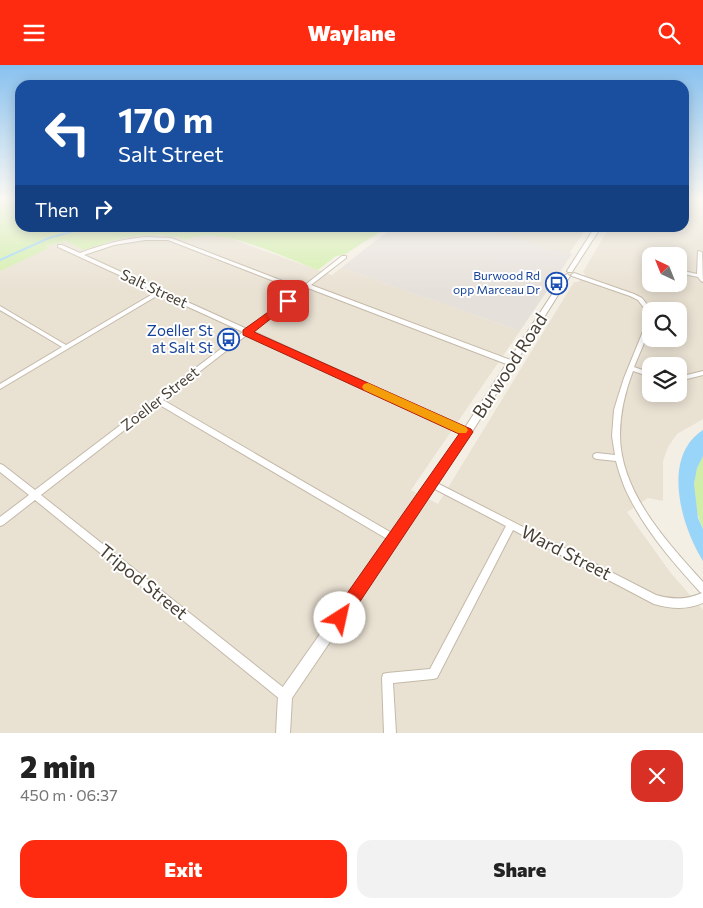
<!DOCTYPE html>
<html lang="en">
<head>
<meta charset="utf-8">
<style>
	:root { --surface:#fff; --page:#f2f2f2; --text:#222; --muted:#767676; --accent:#ff2b11 }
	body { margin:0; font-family:Commissioner,sans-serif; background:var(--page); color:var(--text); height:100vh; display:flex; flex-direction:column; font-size:19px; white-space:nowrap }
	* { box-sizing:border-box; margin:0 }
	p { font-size:16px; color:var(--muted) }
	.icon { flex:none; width:28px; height:28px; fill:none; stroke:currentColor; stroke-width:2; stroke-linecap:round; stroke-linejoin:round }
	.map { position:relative; height:668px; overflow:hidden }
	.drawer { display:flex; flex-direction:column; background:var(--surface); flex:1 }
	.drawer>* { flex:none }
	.hud { position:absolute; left:15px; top:15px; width:674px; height:152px; border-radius:15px; box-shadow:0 2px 12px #0003; background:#1a4fa0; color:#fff; overflow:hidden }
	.needle { width:32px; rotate:317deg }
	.fabs { position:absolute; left:642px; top:182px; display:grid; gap:10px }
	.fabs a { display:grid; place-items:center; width:45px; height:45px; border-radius:10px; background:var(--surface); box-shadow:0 2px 12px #0003; font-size:25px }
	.pin { position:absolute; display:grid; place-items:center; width:42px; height:42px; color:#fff; margin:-21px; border-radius:10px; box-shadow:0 2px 8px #0006 }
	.me { position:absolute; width:55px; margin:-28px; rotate:35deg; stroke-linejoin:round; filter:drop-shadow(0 0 4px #0008) }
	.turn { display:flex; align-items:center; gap:18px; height:105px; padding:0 20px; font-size:22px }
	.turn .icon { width:65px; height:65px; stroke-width:2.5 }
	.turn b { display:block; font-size:35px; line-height:42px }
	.then { display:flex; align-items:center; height:48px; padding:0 20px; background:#0003; gap:10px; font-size:19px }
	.round { display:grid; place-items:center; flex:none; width:52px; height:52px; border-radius:15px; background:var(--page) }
	.summary { display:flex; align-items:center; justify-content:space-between; height:85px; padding:0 20px }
	h1 { font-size:30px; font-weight:800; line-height:38px }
	.action { display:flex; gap:10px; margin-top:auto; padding:10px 20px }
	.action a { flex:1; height:58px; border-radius:15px; background:var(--accent); color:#fff; font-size:20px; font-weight:800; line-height:58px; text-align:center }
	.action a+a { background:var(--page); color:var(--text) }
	header { display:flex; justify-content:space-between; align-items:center; height:65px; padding:0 20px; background:var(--accent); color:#fff; font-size:22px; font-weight:800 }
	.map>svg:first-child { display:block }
	.residential { fill:#e9e1d2; fill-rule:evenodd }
	.industrial { fill:#e6e0da }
	.green { fill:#d1eea8 }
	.water { fill:#99d5f9 }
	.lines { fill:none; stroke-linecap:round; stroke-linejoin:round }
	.stream { stroke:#99d5f9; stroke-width:2 }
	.minor-casing { stroke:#c4b9a9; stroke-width:2 }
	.tertiary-casing { stroke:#c4b9a9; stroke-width:2 }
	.minor { fill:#fff; fill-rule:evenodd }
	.tertiary { fill:#fff; fill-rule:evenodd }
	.route { fill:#ff2b11; stroke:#a61c0b }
	.slow { fill:#f59e0b }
	.labels { text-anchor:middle; stroke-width:4; stroke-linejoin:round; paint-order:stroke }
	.far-transit-label { font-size:12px; fill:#164399; stroke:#fff; text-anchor:end }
	.street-label { font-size:15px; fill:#473f33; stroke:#fff }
	.transit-label { font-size:15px; fill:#164399; stroke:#fff; text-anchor:end }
	.near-street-label { font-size:18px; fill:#473f33; stroke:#fff }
</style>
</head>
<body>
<header><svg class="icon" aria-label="menu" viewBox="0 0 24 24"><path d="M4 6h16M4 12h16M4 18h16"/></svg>Waylane<svg class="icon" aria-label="search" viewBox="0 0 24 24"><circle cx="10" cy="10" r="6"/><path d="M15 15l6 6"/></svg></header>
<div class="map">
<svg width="703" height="668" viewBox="0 0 703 668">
	<rect width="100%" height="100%" fill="#f4efe4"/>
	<path class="residential" d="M684 133H703V354L677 369 668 382 663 396V436L648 433 627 447 670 507 703 545V668H0V206L46 181 66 176 84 184 132 171 150 170 172 171 187 175 195 171 220 170 332 210 341 203 520 266 411 425 438 439 574 217H578L585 209 583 207 609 163 684 162ZM651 191H679V219H651ZM651 246H679V274H651ZM651 301H679V329H651Z
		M491 162 586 163 569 189 488 166Z"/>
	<path class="industrial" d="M393 162 491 163 489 166 572 189 520 266 341 203Z"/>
	<path class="green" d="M0 133H20V162L386 163 344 190 336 191 318 205C285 193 218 159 187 175 151 164 118 173 84 185L66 176 46 181 49 183 0 206Z
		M703 391V464C693 442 689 411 703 391Z"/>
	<path class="water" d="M703 365V391L697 403 694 419 698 453 703 464V496C681 461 661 392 703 365Z"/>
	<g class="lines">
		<path class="stream" d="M0 195 49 173 88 162"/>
		<defs>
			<path id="minor" d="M145 172 171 173 301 223 342 191H346V193L311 220 513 296 514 298 513 300H509L308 223 252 266 470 365 471 367 470 369H464L248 269 163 335 397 471 398 474 397 477 394 478 158 339 41 430 289 627 291 631 289 635 285 637 281 635 35 435 3 460 0 461V452L29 430 0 407V399L3 400 35 425 243 267 160 229 0 324V319L62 282 0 245V241L66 280 156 227 58 182V180H62L80 188C101 180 122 174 145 172ZM145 175H168L297 225 247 264 84 190 114 180Z
				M698 186 702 187 703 217 701 216 698 212 679 208V205L697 209Z
				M574 208 634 229 642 233 652 246H651V261L634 302 651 308V312L633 306C625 327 620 348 620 370 620 427 667 477 703 517V538C686 545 672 544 654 539L513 465 437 613 433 614 393 618 396 668H384L382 613 383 609 387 608 430 604 506 461 429 421 428 419 429 417 432 416 435 417 656 530C672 535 686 535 702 528L700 527C671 495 642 462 624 421 621 413 618 404 616 396L597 394 594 393 593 391 594 389 597 388 615 390 612 371 614 345 617 335 624 313 646 259 647 247 638 235 630 231 572 211 571 210Z
				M703 306V310L679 316V312Z"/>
			<path id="tertiary" d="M595 162H601L572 207H568L567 206Z
				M567 209 570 211 470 370 292 633 290 668H276L278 631 280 626 464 364 564 211Z"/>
		</defs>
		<use href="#minor" class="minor-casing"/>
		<use href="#tertiary" class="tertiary-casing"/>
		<use href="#minor" class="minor"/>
		<use href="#tertiary" class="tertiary"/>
	</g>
	<linearGradient id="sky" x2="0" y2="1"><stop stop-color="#88c1ef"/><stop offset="0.59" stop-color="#faf8f3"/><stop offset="1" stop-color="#faf8f3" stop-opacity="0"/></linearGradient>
	<rect width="703" height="226" fill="url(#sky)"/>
	<path class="route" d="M288 233 293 236 292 237 254 267 471 364 473 367 345 559 340 561 334 559 331 553 334 547 459 369 243 270V265Z"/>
	<path class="slow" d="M368 318 466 362 468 365 466 368H458L364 325 362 322 364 319Z"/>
	<defs>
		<symbol id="bus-ring" viewBox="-11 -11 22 22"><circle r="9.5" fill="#fff" stroke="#1a4fb4" stroke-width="1.5"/><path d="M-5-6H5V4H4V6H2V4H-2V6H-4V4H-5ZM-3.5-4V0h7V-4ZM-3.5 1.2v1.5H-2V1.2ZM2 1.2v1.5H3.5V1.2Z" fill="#1a4fb4"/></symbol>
	</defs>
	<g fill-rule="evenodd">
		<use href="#bus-ring" x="544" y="206" width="25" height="25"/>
		<use href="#bus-ring" x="216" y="262" width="25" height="25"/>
	</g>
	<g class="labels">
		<g class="far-transit-label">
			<text x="540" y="215">Burwood Rd<tspan x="540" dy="14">opp Marceau Dr</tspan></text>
		</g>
		<g class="street-label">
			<text transform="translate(154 224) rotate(25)" y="5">Salt Street</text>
			<text transform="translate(160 334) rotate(-38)" y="5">Zoeller Street</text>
		</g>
		<g class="transit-label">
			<text x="213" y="271">Zoeller St<tspan x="213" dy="17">at Salt St</tspan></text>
		</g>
		<g class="near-street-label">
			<text transform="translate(510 301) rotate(-57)" y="6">Burwood Road</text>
			<text transform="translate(566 488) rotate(27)" y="6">Ward Street</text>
			<text transform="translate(143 517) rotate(39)" y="6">Tripod Street</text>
		</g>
	</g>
</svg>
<div class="fabs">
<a><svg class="needle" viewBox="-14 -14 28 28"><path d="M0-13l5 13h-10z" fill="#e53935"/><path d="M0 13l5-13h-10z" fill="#767676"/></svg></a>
<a><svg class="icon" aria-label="search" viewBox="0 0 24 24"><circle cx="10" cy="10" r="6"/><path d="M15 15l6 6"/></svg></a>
<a><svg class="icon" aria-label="layers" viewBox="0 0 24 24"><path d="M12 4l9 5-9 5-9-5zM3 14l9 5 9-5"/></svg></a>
</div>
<div class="pin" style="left:288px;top:236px;background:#d93025"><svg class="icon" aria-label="arrive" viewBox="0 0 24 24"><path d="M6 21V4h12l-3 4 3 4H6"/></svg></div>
<svg class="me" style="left:340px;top:553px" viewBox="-20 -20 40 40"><circle r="19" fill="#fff"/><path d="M0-13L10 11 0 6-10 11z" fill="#ff2b11"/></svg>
<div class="hud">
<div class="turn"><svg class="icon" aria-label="left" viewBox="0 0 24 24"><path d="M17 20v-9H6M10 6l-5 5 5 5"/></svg><div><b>170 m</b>Salt Street</div></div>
<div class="then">Then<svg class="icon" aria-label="right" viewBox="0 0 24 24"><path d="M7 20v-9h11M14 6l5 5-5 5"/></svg></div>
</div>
</div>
<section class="drawer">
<div class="summary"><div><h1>2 min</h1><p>450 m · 06:37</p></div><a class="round" style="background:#d93025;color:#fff"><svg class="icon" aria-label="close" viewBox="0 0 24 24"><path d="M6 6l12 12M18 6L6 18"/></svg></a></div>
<div class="action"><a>Exit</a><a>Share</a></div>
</section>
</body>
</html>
